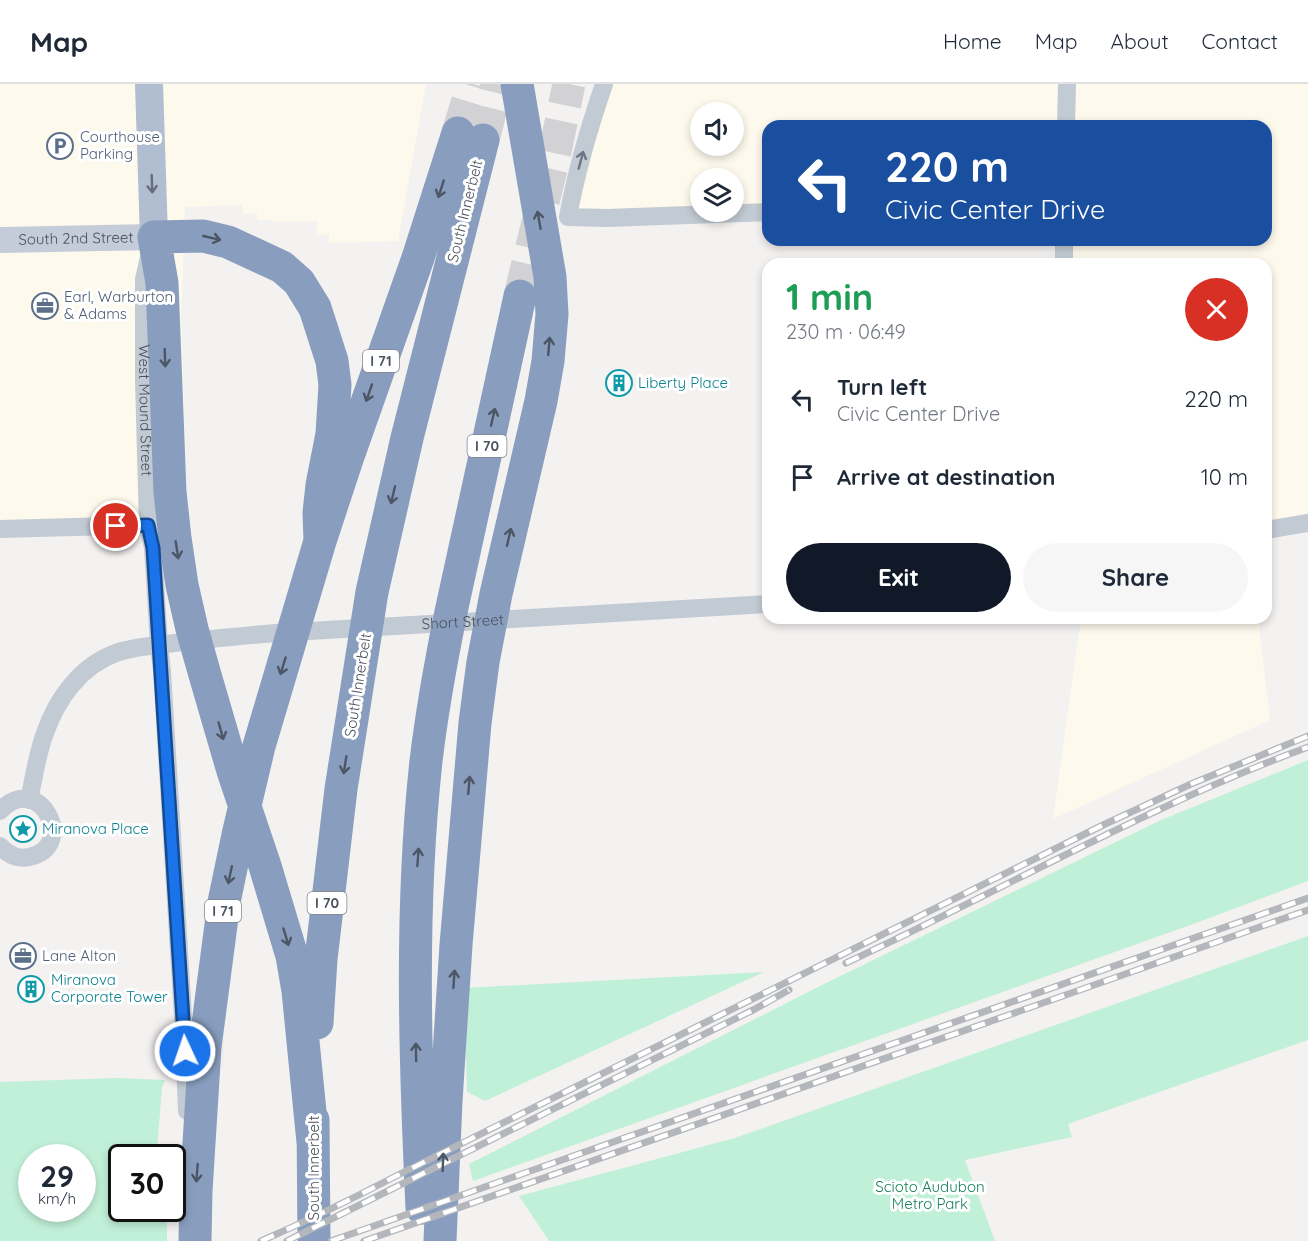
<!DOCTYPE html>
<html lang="en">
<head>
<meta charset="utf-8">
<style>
	:root { --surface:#fff; --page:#f6f6f7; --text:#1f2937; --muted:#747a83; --line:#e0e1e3; --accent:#111827 }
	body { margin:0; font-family:Quicksand,sans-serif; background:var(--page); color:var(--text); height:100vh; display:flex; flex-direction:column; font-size:22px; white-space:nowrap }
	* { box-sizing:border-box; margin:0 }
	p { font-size:20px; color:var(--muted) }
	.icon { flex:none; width:33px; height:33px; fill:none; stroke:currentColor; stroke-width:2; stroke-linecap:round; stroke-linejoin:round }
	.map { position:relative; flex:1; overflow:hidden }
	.sheet { position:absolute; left:762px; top:174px; width:510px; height:366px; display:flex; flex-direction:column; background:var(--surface); border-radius:18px; box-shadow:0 3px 9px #0003 }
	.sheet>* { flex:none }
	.hud { position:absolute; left:762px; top:36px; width:510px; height:126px; border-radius:18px; box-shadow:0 3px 9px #0003; background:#1a4fa0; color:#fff; overflow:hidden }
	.fabs { position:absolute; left:690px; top:18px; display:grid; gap:12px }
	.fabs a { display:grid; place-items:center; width:54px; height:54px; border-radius:50%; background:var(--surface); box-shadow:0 3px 9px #0003; font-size:30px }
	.speed { position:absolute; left:18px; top:1060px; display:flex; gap:12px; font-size:30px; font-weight:700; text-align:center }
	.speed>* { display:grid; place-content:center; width:78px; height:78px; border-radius:50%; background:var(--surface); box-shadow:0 3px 9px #0003; line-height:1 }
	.speed small { font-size:15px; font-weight:400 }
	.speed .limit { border:3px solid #111; border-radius:9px; background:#fff; color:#111 }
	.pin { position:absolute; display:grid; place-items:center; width:51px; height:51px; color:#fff; margin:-26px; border:3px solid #fff; border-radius:50%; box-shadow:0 2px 6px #0007 }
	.me { position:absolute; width:66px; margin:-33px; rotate:357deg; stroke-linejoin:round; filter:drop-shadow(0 0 4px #0008) }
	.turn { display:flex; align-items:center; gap:21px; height:126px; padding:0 24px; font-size:27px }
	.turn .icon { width:78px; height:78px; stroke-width:2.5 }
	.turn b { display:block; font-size:42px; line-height:51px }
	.round { display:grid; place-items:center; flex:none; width:63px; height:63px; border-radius:32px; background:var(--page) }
	.head { display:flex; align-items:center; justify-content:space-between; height:102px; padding:0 24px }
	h1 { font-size:36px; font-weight:800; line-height:45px; color:#1e9e55 }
	.action { display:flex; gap:12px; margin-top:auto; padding:12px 24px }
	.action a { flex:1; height:69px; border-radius:36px; background:var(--accent); color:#fff; font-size:24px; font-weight:800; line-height:69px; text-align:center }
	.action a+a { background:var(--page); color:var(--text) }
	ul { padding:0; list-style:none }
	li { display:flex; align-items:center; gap:18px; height:78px; padding:0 24px }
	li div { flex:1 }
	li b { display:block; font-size:22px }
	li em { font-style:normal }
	header { display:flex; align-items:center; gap:36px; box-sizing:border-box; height:84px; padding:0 30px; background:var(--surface); border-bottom:2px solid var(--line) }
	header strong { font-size:28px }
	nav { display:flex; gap:33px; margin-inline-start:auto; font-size:21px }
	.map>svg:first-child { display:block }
	.commercial { fill:#fdf9ec; fill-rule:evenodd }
	.green { fill:#c1f0d8; fill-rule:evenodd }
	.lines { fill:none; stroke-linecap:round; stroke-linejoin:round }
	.highway-tunnel { stroke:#d2d1d4; stroke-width:33; stroke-dasharray:33 16; stroke-linecap:butt }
	.street { stroke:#c2cad3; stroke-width:18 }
	.secondary { stroke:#c4ccda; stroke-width:26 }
	.primary { stroke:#b1bdd0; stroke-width:28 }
	.highway { stroke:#899ebf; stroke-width:33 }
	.rail-casing { stroke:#b3b6bb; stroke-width:7 }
	.rail { stroke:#fff; stroke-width:4.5; stroke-dasharray:14; stroke-linecap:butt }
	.oneway { stroke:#6d7682 }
	.oneway2 { stroke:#636d7b }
	.oneway3 { stroke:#4c5664 }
	.route-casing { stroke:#114b97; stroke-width:15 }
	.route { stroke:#1a73e8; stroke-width:10 }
	.labels { text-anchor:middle; stroke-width:6; stroke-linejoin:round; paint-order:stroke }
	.shield { fill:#fff; stroke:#80868f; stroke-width:1.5 }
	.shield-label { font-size:14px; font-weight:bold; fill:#49525f }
	.service-label { font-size:15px; fill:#4e5e75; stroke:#fff; text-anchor:start }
	.street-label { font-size:15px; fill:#49525f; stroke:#fff }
	.culture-label { font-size:15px; fill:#0d838f; stroke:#fff; text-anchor:start }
	.park-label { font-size:15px; fill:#178258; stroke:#fff }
</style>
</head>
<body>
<header>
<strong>Map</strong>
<nav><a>Home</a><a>Map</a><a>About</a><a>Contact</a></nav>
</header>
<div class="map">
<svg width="1308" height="1157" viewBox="0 0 1308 1157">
	<rect width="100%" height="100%" fill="#f4f1f1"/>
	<path class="commercial" d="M0 0H426L398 157 329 159V150L317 151V137L273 138 272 136H257V129L243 130 242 121 185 123 181 237 188 444 0 447Z
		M594 0H1308V430L1266 438V180H1062L1060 156H1266V42H768V128L562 134 565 105ZM700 28H734V62H700ZM700 94H734V128H700Z
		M1081 534H1258L1270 636 1053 735Z"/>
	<path class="green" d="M1308 676V797L1196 839 473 1097 469 1080 824 900 1161 736Z
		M1308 852V956L1068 1040 1072 1053 965 1076 995 1157H549L519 1112 735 1054Z
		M764 888 485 1017 467 1008 464 904Z
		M116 994 165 996 162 1004 157 1066 163 1074H122V1125H167V1157H0V998ZM32 1074H82V1125H32Z"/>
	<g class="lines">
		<path class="highway-tunnel" d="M458 49 473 0
			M483 56 497 0
			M520 212 553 77 569 0"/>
		<g class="street">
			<path d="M604 0C589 44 576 88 568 133L607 134 768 128"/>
			<path d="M1066 42 1067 0"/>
			<path id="s1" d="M150 169 144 195V297L148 441 153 464 159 561 162 587 184 950 187 1027"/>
			<path d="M1064 180V156"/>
			<path d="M0 445 148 441"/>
			<path d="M1266 446 1308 439"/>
			<path id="s2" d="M29 716C34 694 37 670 45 649 57 615 80 582 116 569 134 562 155 562 174 559 208 555 241 552 275 549L768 520"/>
			<path d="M0 727C39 685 79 763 29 773 18 776 7 770 0 762"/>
		</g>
		<path class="secondary" id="s3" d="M0 156 154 153"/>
		<path class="primary" d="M149 0 154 153"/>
		<path class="highway" d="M317 939 321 875 341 705 372 508 407 354 483 56
			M313 1036 314 1157
			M313 1058 298 907 292 872 265 782 233 687 205 591 192 545 182 501 175 454 170 408 162 199 154 153 203 152 228 158 282 183 299 198 315 224 332 277 335 301 332 350 322 401 319 429 320 457
			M422 1124C415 975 410 825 426 677 432 627 441 577 451 528L520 212
			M195 1157 196 1107 205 963 224 818 238 751 259 662 320 457 347 375 418 174 458 49
			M440 1157 446 1017 456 861 475 639 483 578 496 510 541 317 548 277 552 230 550 193 517 0"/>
		<defs>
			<path id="rail" d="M846 879C1000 807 1148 722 1308 663
				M261 1157C307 1137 352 1115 396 1092L1101 742 1191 700 1308 652
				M287 1157 753 926 789 906
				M331 1157 1308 814
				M364 1157 1308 826"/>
		</defs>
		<use href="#rail" class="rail-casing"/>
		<use href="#rail" class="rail"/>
	</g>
	<defs><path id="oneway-shaft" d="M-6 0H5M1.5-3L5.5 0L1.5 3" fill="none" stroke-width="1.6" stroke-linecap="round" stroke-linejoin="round" transform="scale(1.5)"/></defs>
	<use class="oneway" href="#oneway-shaft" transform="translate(581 76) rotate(-75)"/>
	<use class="oneway2" href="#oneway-shaft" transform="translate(152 100) rotate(88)"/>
	<g class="oneway3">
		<use href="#oneway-shaft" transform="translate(441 105) rotate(108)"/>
		<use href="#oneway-shaft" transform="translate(539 136) rotate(-100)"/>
		<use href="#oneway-shaft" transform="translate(212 154) rotate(13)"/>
		<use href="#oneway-shaft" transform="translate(549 262) rotate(-85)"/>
		<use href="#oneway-shaft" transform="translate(165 274) rotate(88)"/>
		<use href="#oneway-shaft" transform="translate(369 309) rotate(109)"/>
		<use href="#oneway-shaft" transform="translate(493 333) rotate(-77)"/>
		<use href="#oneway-shaft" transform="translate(393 411) rotate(103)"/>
		<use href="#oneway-shaft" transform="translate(509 453) rotate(-77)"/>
		<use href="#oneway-shaft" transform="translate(177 466) rotate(81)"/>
		<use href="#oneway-shaft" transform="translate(283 582) rotate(107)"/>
		<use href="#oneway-shaft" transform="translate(221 647) rotate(74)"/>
		<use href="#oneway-shaft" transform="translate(345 681) rotate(99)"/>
		<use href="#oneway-shaft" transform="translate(469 701) rotate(-85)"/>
		<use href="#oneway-shaft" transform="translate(418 773) rotate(-86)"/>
		<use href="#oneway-shaft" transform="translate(230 791) rotate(102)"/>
		<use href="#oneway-shaft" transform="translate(286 853) rotate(73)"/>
		<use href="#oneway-shaft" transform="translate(454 895) rotate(-86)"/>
		<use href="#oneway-shaft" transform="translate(416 968) rotate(-91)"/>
		<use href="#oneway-shaft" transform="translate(443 1078) rotate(-88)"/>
		<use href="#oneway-shaft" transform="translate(197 1089) rotate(94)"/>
	</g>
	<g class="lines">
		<defs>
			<path id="route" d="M116 442 148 441 153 464 185 967"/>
		</defs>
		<use href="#route" class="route-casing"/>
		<use href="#route" class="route"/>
	</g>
	<defs>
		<symbol id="parking-ring" viewBox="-11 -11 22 22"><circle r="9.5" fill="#fff" stroke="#5c6f8a" stroke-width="1.5"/><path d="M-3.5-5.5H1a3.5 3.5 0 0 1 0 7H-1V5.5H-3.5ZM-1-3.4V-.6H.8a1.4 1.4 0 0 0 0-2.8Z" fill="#5c6f8a"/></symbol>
		<symbol id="office-ring" viewBox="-11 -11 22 22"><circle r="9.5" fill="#fff" stroke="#5c6f8a" stroke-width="1.5"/><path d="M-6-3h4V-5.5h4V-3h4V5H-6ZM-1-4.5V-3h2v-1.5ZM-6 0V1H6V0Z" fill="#5c6f8a"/></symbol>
		<symbol id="building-ring" viewBox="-11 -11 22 22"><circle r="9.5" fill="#fff" stroke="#0f9aa8" stroke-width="1.5"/><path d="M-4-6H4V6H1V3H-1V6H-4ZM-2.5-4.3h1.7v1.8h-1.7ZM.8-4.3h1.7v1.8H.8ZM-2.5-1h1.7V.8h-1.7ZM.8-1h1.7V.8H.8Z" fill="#0f9aa8"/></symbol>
		<symbol id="sight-ring" viewBox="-11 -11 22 22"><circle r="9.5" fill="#fff" stroke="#0f9aa8" stroke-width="1.5"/><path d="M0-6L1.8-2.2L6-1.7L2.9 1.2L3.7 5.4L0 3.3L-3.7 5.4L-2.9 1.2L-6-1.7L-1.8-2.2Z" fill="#0f9aa8"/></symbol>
	</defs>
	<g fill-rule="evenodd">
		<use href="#parking-ring" x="45" y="47" width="30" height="30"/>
		<use href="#office-ring" x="30" y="207" width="30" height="30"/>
		<use href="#building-ring" x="604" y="284" width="30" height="30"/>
		<use href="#sight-ring" x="8" y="730" width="30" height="30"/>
		<use href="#office-ring" x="8" y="857" width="30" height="30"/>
		<use href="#building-ring" x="16" y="890" width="30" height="30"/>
	</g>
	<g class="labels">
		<g class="shield">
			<rect x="363" y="266" width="36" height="22" rx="4.5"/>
			<rect x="467.5" y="351" width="39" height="22" rx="4.5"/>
			<rect x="307.5" y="808" width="39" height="22" rx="4.5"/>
			<rect x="205" y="816" width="36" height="22" rx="4.5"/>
		</g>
		<g class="shield-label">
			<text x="381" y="282">I 71</text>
			<text x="487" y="367">I 70</text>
			<text x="327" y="824">I 70</text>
			<text x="223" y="832">I 71</text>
		</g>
		<g class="service-label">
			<text x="80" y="58">Courthouse<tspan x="80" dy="17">Parking</tspan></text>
			<text x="64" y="218">Earl, Warburton<tspan x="64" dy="17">&amp; Adams</tspan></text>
			<text x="42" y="877">Lane Alton</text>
		</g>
		<g class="street-label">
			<text transform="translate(465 127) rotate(-76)" y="5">South Innerbelt</text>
			<text dy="5" stroke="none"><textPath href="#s3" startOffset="76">South 2nd Street</textPath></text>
			<text dy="5" stroke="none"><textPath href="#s1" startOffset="158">West Mound Street</textPath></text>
			<text dy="5" stroke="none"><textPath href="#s2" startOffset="528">Short Street</textPath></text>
			<text transform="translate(358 601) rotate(-81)" y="5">South Innerbelt</text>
			<text transform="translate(314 1084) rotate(-90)" y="5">South Innerbelt</text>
		</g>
		<g class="culture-label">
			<text x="638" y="304">Liberty Place</text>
			<text x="42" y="750">Miranova Place</text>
			<text x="51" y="901">Miranova<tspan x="51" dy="17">Corporate Tower</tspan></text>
		</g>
		<g class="park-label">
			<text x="930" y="1108">Scioto Audubon<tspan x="930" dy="17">Metro Park</tspan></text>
		</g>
	</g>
</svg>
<div class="fabs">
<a><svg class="icon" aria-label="sound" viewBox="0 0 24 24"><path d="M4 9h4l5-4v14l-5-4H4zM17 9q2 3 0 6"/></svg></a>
<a><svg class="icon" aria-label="layers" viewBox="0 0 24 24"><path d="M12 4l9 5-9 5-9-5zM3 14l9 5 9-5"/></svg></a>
</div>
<div class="speed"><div>29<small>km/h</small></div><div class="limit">30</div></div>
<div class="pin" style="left:116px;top:442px;background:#d93025"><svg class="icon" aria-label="arrive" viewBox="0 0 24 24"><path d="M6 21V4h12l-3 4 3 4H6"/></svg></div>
<svg class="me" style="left:185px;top:967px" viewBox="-20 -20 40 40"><circle r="17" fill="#1a73e8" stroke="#fff" stroke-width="3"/><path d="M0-11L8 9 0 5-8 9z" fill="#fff"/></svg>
<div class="hud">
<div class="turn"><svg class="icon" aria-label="left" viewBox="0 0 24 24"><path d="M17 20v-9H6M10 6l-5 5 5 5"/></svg><div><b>220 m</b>Civic Center Drive</div></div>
</div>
<section class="sheet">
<div class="head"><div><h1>1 min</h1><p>230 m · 06:49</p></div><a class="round" style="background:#d93025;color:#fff"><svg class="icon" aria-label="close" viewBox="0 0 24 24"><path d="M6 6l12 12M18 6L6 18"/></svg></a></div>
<ul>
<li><svg class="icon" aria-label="left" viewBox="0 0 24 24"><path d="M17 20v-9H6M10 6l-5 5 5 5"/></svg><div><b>Turn left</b><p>Civic Center Drive</p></div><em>220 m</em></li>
<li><svg class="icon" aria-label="arrive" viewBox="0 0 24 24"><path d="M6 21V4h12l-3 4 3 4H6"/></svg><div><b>Arrive at destination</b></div><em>10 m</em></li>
</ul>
<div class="action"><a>Exit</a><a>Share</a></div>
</section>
</div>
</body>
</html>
